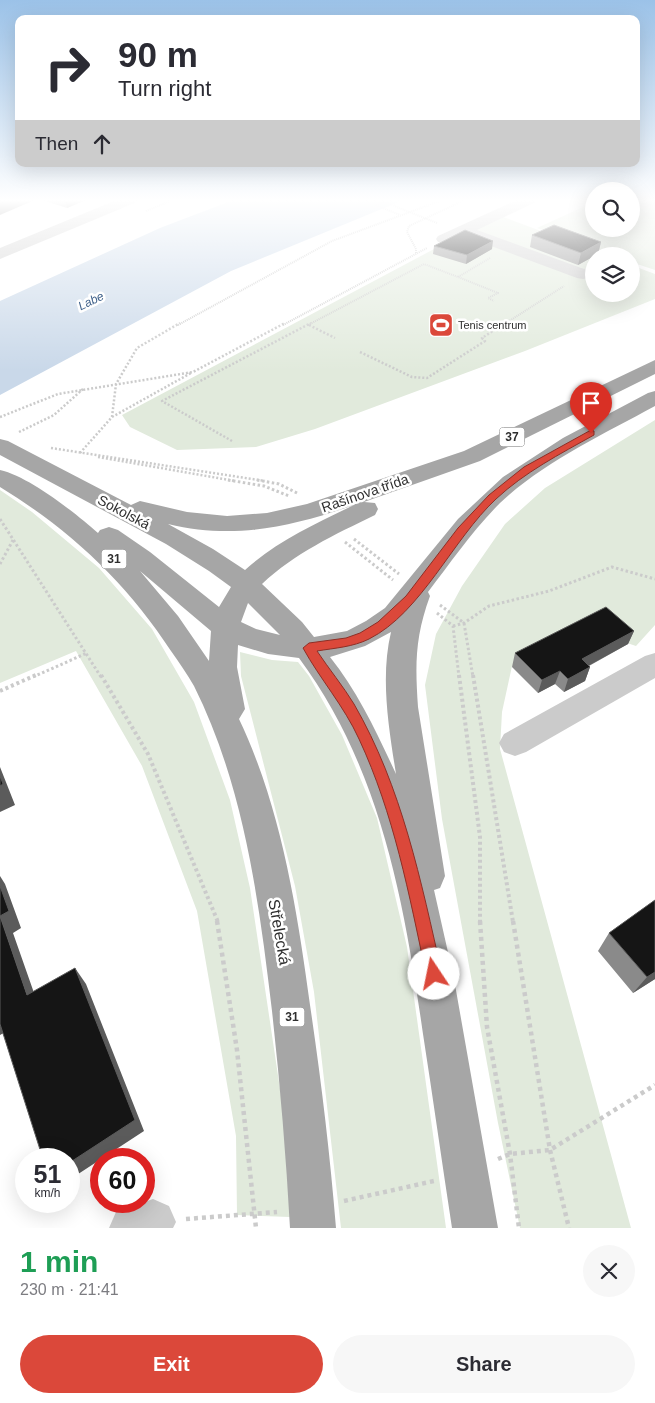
<!DOCTYPE html>
<html lang="en">
<head>
<meta charset="utf-8">
<style>
	:root { --surface:#fff; --page:#f7f7f7; --text:#2b2b33; --muted:#7c7c81; --accent:#db483a }
	body { margin:0; font-family:Arial,sans-serif; background:var(--page); color:var(--text); height:100vh; display:flex; flex-direction:column; font-size:19px; white-space:nowrap }
	* { box-sizing:border-box; margin:0 }
	p { font-size:16px; color:var(--muted) }
	.icon { flex:none; width:28px; height:28px; fill:none; stroke:currentColor; stroke-width:2; stroke-linecap:round; stroke-linejoin:round }
	.map { position:relative; height:1228px; overflow:hidden }
	.panel { display:flex; flex-direction:column; background:var(--surface); flex:1 }
	.panel>* { flex:none }
	.hud { position:absolute; left:15px; top:15px; width:625px; height:152px; border-radius:10px; box-shadow:0 5px 20px #0002; background:#fff; color:var(--text); overflow:hidden }
	.tools { position:absolute; left:585px; top:182px; display:grid; gap:10px }
	.tools a { display:grid; place-items:center; width:55px; height:55px; border-radius:50%; background:var(--surface); box-shadow:0 5px 20px #0002; font-size:25px }
	.speed { position:absolute; left:15px; top:1148px; display:flex; gap:10px; font-size:25px; font-weight:700; text-align:center }
	.speed>* { display:grid; place-content:center; width:65px; height:65px; border-radius:50%; background:var(--surface); box-shadow:0 5px 20px #0002; line-height:1 }
	.speed small { font-size:12px; font-weight:400 }
	.speed .limit { border:8px solid #d22; background:#fff; color:#111 }
	.pin { position:absolute; display:grid; place-items:center; width:42px; height:42px; color:#fff; margin:-51px -21px; border-radius:50% 50% 50% 0; rotate:-45deg; box-shadow:0 0 5px #0007 }
	.pin .icon { rotate:45deg }
	.me { position:absolute; width:55px; margin:-28px; rotate:349deg; stroke-linejoin:round; filter:drop-shadow(0 0 4px #0008) }
	.turn { display:flex; align-items:center; gap:18px; height:105px; padding:0 20px; font-size:22px }
	.turn .icon { width:65px; height:65px; stroke-width:2.5 }
	.turn b { display:block; font-size:35px; line-height:42px }
	.then { display:flex; align-items:center; height:48px; padding:0 20px; background:#0003; gap:10px; font-size:19px }
	.round { display:grid; place-items:center; flex:none; width:52px; height:52px; border-radius:26px; background:var(--page) }
	.summary { display:flex; align-items:center; justify-content:space-between; height:85px; padding:0 20px }
	h1 { font-size:30px; font-weight:700; line-height:38px; color:#1e9e55 }
	.primary-button { display:flex; gap:10px; margin-top:auto; padding:10px 20px }
	.primary-button a { flex:1; height:58px; border-radius:30px; background:var(--accent); color:#fff; font-size:20px; font-weight:700; line-height:58px; text-align:center }
	.primary-button a+a { background:var(--page); color:var(--text) }
	.map>svg:first-child { display:block }
	.green { fill:#e1eadc }
	.water { fill:#c9d8e9 }
	.lines { fill:none; stroke-linecap:round; stroke-linejoin:round }
	.path-far4 { stroke:#cbcbcb; stroke-width:2; stroke-dasharray:1 1; stroke-linecap:butt }
	.path-far3 { stroke:#cbcbcb; stroke-width:2.5; stroke-dasharray:2 2; stroke-linecap:butt }
	.path-far2 { stroke:#cbcbcb; stroke-width:3; stroke-dasharray:2.5 2.5; stroke-linecap:butt }
	.path-far1 { stroke:#cbcbcb; stroke-width:4; stroke-dasharray:3 3; stroke-linecap:butt }
	.path { stroke:#cbcbcb; stroke-width:4.5; stroke-dasharray:4 4; stroke-linecap:butt }
	.minor { fill:#cbcbcb; fill-rule:evenodd }
	.major { fill:#a6a6a6; fill-rule:evenodd }
	.wall { fill:#8a8a8a }
	.shaded-wall { fill:#5b5b5b }
	.building { fill:#151515; stroke:#5b5b5b }
	.route { fill:#db483a; stroke:#8e2f26 }
	.labels { text-anchor:middle; stroke-width:5; stroke-linejoin:round; paint-order:stroke }
	.far-poi-label { font-size:11px; fill:#2e2e2e; stroke:#fff; text-anchor:start }
	.far-water-label { font-size:12px; font-style:italic; fill:#40628b; stroke:#fff }
	.shield { fill:#fff; stroke:#6d6d6d; stroke-width:1 }
	.shield-label { font-size:12px; font-weight:bold; fill:#2e2e2e }
	.street-label { font-size:14px; fill:#2e2e2e; stroke:#fff }
	.near-street-label { font-size:16px; fill:#2e2e2e; stroke:#fff }
</style>
</head>
<body>
<div class="map">
<svg width="655" height="1228" viewBox="0 0 655 1228">
	<rect width="100%" height="100%" fill="#fff"/>
	<path class="green" d="M631 199H655V270L631 262V256H616L537 228 594 202V229H631Z
		M498 215 608 256H594V294H631V265L655 274V299L525 351 315 429 256 447 177 450 130 427 122 415Z
		M655 420V625L636 646 585 629 512 666 502 712 500 749 631 1228H520L498 1123 442 819 425 685 436 634 462 586 505 524 545 488Z
		M0 490 32 512 99 568 152 629 194 702 230 800 250 888 283 1109 290 1217 237 1215 236 1136 197 911 142 766 76 651 0 683Z
		M240 652 272 660 298 662 309 676 342 735 377 818 407 947 446 1228H341L314 992 295 886 241 676Z"/>
	<path class="water" d="M236 199H406L231 271 0 395V301L160 228Z"/>
	<g class="lines">
		<path class="path-far4" d="M384 202 437 223
			M376 205 400 215
			M372 207 385 201
			M146 211 175 199
			M416 253V249L407 232 409 226 467 199
			M490 258 458 277 498 293 488 298 494 301
			M178 325 332 241 445 199
			M283 325 427 248
			M308 325 424 264 458 277
			M503 325 564 286"/>
		<path class="path-far3" d="M309 325 335 338
			M360 352 412 377 427 378 485 341 482 338 505 323
			M0 417 58 394 193 372 285 323
			M112 417 191 373
			M19 432 54 415 83 389
			M232 441 162 401 311 323
			M51 448 265 481
			M80 453 112 417 116 384 137 348 180 323
			M98 457 235 481"/>
		<path class="path-far2" d="M228 480 264 486 289 496
			M257 480 279 484 299 494
			M0 519 101 677
			M354 539 399 574
			M345 542 393 580
			M0 564 13 540
			M440 605 464 623 473 677
			M437 613 453 626 459 677
			M453 626 464 623 489 606 549 591 612 567 655 579
			M33 677 87 653"/>
		<path class="path-far1" d="M101 675 148 754 218 922
			M459 675 480 837V922
			M473 675 513 922
			M0 691 36 675"/>
		<path class="path" d="M217 921 237 1050 256 1228
			M480 921 487 1027 510 1154 519 1228
			M513 921 550 1150 569 1228
			M498 1159 510 1154 550 1150 655 1085
			M344 1201 434 1181
			M186 1219 277 1212"/>
		<path class="minor" d="M119 199H139L137 202 0 259V248Z
			M519 199H538L536 202 477 230 584 269 594 267V277L583 279 577 278 464 236 450 242H438L436 239 438 236Z
			M655 653V678L526 752 515 756 504 752 499 743 504 734 645 656Z
			M153 1199 169 1206 176 1222 173 1228H109L116 1212Z"/>
		<path class="major" d="M655 360V374L480 461 364 502 375 503 378 509 375 515C334 535 295 553 262 584L302 622 314 637 347 631 366 621 385 608 458 519 503 477 563 438 648 393 655 391V406C602 435 545 461 500 503 473 530 451 562 428 592L430 596C415 637 415 664 418 707L445 876 440 888 434 890 454 979 498 1228H452C442 1163 433 1098 423 1034 404 901 381 769 299 658L268 654 238 645 237 667 245 709 239 719C281 807 297 909 310 1005 321 1079 330 1153 336 1228H290C286 1155 280 1083 272 1011 259 901 244 786 194 686 187 674 179 662 171 651 127 583 69 529 0 487V470C30 477 74 512 98 533L100 530 109 527 118 530 150 552 219 607 231 587 209 571 166 544 0 455V439L8 441 131 505 140 501 187 512 227 516 267 513 307 504 464 451ZM354 505C315 524 277 541 245 570L213 549 168 524C234 540 291 527 354 505ZM140 571 211 631 209 661 178 616ZM248 603 280 635 256 629 241 622ZM391 632C380 678 389 729 396 774 377 733 358 692 330 657L365 646Z"/>
	</g>
	<path class="wall" d="M39 199H88L67 208Z
		M532 235 601 242 598 254 578 265 530 247Z
		M434 246 492 249 466 264 433 254Z
		M634 631 628 644 589 666 590 667 585 681 564 692 555 684 538 693 512 667 515 653Z
		M655 900V979L633 993 598 951 609 933Z"/>
	<path class="shaded-wall" d="M0 199H37L0 215Z
		M65 199H88L67 208Z
		M493 241 492 249 466 264 467 255Z
		M601 242 598 254 578 265 581 253Z
		M634 631 628 644 577 672 582 659Z
		M590 667 585 681 564 692 568 679Z
		M560 671 555 684 538 693 542 680Z
		M0 767 15 805 0 812Z
		M0 876 5 884 21 928 13 933 40 1010 27 995 0 916Z
		M75 968 86 984 144 1131 69 1180Z
		M655 972V979L633 993 647 977Z
		M0 1017 11 1029 0 1035Z"/>
	<path class="building" d="M554 225 601 242 581 253 532 235Z
		M465 230 493 241 467 255 434 246Z
		M606 607 634 631 582 659 590 667 568 679 560 671 542 680 515 653Z
		M0 776 3 784 0 786Z
		M0 886 9 911 0 916Z
		M655 900V972L647 977 609 933Z
		M0 916 27 995 75 968 135 1120 69 1163V1159H43L0 1024Z"/>
	<linearGradient id="sky" x2="0" y2="1"><stop stop-color="#9bc2e8"/><stop offset="0.54" stop-color="#fff"/><stop offset="1" stop-color="#fff" stop-opacity="0"/></linearGradient>
	<rect width="655" height="371" fill="url(#sky)"/>
	<path class="route" d="M591 430 594 431V435C560 454 525 472 496 499 453 539 421 613 369 639 353 647 335 648 317 651 329 669 343 686 354 704 402 787 421 881 442 974L439 980 434 982 428 980 426 974C409 894 394 814 359 739 344 706 320 679 303 648L309 643 346 638 360 633 378 622 406 596 458 528 489 495 524 467Z"/>
	<defs>
		<symbol id="stadium-square" viewBox="-11 -11 22 22"><rect x="-9" y="-9" width="18" height="18" rx="4" fill="#db483a" stroke="#fff"/><path d="M0-5a6.5 5 0 1 0 0 10a6.5 5 0 1 0 0-10ZM-3.5-1.8h7v3.6h-7Z" fill="#fff"/></symbol>
	</defs>
	<g fill-rule="evenodd">
		<use href="#stadium-square" x="427" y="311" width="28" height="28"/>
	</g>
	<g class="labels">
		<g class="far-poi-label">
			<text x="458" y="329">Tenis centrum</text>
		</g>
		<g class="far-water-label">
			<text transform="translate(91 301) rotate(-26)" y="4">Labe</text>
		</g>
		<g class="shield">
			<rect x="499.5" y="427.5" width="25" height="19" rx="4"/>
			<rect x="101.5" y="549.5" width="25" height="19" rx="4"/>
			<rect x="279.5" y="1007.5" width="25" height="19" rx="4"/>
		</g>
		<g class="shield-label">
			<text x="512" y="441">37</text>
			<text x="114" y="563">31</text>
			<text x="292" y="1021">31</text>
		</g>
		<g class="street-label">
			<text transform="translate(365 493) rotate(-19)" y="5">Rašínova třída</text>
			<text transform="translate(124 512) rotate(28)" y="5">Sokolská</text>
		</g>
		<g class="near-street-label">
			<text transform="translate(280 932) rotate(80)" y="6">Střelecká</text>
		</g>
	</g>
</svg>
<div class="tools">
<a><svg class="icon" aria-label="search" viewBox="0 0 24 24"><circle cx="10" cy="10" r="6"/><path d="M15 15l6 6"/></svg></a>
<a><svg class="icon" aria-label="layers" viewBox="0 0 24 24"><path d="M12 4l9 5-9 5-9-5zM3 14l9 5 9-5"/></svg></a>
</div>
<div class="speed"><div>51<small>km/h</small></div><div class="limit">60</div></div>
<div class="pin" style="left:591px;top:433px;background:#d93025"><svg class="icon" aria-label="arrive" viewBox="0 0 24 24"><path d="M6 21V4h12l-3 4 3 4H6"/></svg></div>
<svg class="me" style="left:434px;top:974px" viewBox="-20 -20 40 40"><circle r="19" fill="#fff"/><path d="M0-13L10 11 0 6-10 11z" fill="#db483a"/></svg>
<div class="hud">
<div class="turn"><svg class="icon" aria-label="right" viewBox="0 0 24 24"><path d="M7 20v-9h11M14 6l5 5-5 5"/></svg><div><b>90 m</b>Turn right</div></div>
<div class="then">Then<svg class="icon" aria-label="ahead" viewBox="0 0 24 24"><path d="M12 20V5M6 11l6-6 6 6"/></svg></div>
</div>
</div>
<section class="panel">
<div class="summary"><div><h1>1 min</h1><p>230 m · 21:41</p></div><a class="round"><svg class="icon" aria-label="close" viewBox="0 0 24 24"><path d="M6 6l12 12M18 6L6 18"/></svg></a></div>
<div class="primary-button"><a>Exit</a><a>Share</a></div>
</section>
</body>
</html>
